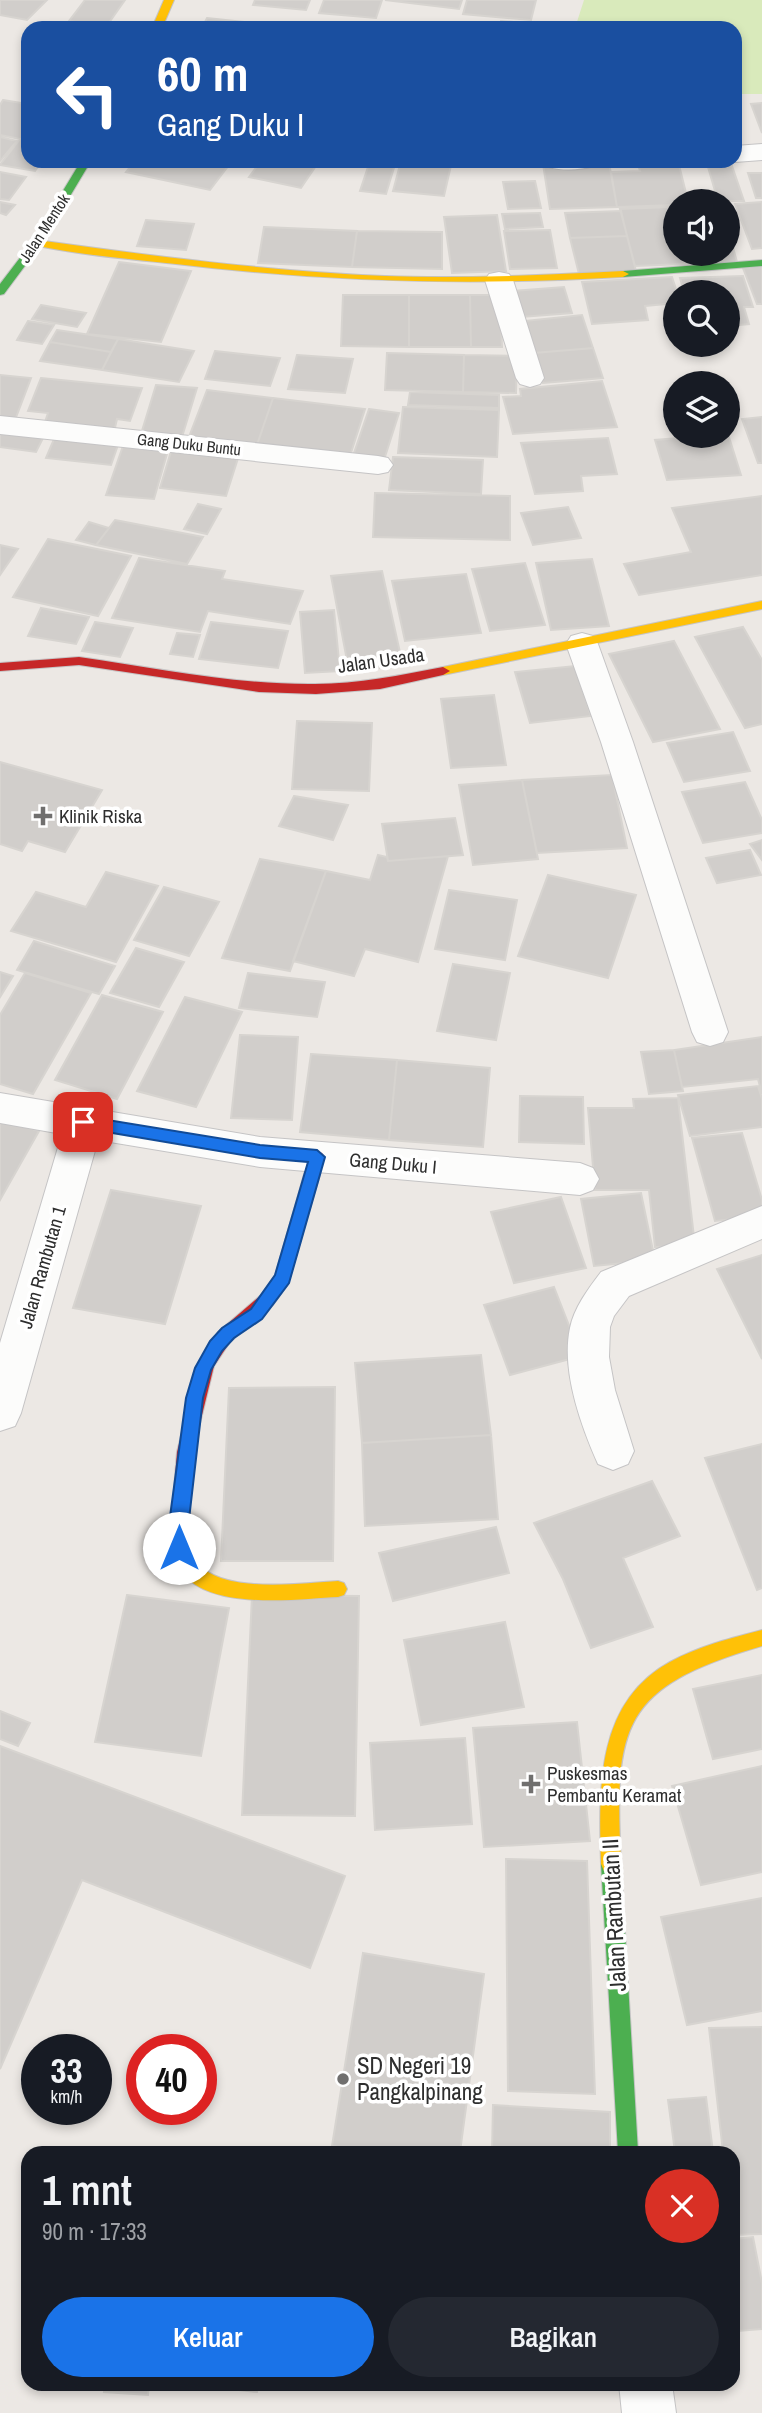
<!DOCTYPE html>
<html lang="id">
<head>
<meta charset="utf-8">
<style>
	:root { --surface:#171b24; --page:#242831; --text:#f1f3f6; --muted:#9ea1a6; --accent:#1a73e8 }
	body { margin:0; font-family:"Archivo Narrow",sans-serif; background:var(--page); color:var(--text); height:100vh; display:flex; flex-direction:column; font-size:26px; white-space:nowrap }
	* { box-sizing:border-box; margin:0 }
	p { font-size:23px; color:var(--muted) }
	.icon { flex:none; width:38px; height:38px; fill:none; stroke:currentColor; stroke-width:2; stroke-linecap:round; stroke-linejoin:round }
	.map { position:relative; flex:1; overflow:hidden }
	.sheet { position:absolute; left:21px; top:2146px; width:719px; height:245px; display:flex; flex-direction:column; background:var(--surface); border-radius:21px; box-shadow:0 4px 10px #0003 }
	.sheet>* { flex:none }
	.top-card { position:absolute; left:21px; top:21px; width:721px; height:147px; border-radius:21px; box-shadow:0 4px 10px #0003; background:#1a4fa0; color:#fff; overflow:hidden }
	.tools { position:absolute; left:663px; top:189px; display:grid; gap:14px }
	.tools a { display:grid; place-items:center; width:77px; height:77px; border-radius:50%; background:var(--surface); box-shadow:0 4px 10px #0003; font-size:35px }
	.speed { position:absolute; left:21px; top:2034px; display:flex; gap:14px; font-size:35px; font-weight:700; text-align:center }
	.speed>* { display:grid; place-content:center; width:91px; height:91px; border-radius:50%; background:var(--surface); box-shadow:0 4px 10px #0003; line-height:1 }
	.speed small { font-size:18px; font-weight:400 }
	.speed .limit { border:10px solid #d22; background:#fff; color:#111 }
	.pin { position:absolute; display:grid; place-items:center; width:60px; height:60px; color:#fff; margin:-30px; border-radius:14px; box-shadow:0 4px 10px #0006 }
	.me { position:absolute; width:77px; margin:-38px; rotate:0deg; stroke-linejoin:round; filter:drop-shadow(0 0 5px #0008) }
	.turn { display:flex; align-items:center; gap:24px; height:147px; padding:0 21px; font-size:32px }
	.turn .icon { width:91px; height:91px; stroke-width:2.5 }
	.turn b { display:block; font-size:49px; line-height:60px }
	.round { display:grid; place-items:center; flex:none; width:74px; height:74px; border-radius:37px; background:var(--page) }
	.head { display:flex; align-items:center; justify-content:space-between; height:119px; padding:0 21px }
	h1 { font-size:42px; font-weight:600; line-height:52px }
	.primary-button { display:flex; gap:14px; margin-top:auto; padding:14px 21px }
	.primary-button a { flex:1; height:80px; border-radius:42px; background:var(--accent); color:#fff; font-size:28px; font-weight:600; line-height:80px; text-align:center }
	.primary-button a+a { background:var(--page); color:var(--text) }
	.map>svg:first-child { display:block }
	.pitch { fill:#d9eabb }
	.building { fill:#d1cecb; stroke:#d7d4d0; stroke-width:2 }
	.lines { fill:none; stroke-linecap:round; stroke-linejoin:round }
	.street-casing { stroke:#c5c4c5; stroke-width:2 }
	.fast-casing { stroke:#c5c4c5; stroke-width:2 }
	.slow-casing { stroke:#c5c4c5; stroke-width:2 }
	.jam-casing { stroke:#c5c4c5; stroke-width:2 }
	.street { fill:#fcfcfb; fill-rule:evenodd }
	.fast { fill:#4caf50; fill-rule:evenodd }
	.slow { fill:#ffc107; fill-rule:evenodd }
	.jam { fill:#c62828; fill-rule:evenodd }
	.route { fill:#1a73e8; stroke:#114b97; stroke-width:2 }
	.poi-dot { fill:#706f6e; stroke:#fff; stroke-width:2.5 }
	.labels { text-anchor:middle; stroke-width:7; stroke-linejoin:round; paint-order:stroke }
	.far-street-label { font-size:16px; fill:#2e2e2e; stroke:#fff }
	.street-label { font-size:19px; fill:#2e2e2e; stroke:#fff }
	.poi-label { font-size:19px; fill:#2e2e2e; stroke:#fff; text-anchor:start }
	.near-street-label { font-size:23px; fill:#2e2e2e; stroke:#fff }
	.near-poi-label { font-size:23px; fill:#2e2e2e; stroke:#fff; text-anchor:start }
</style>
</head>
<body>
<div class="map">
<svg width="762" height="2413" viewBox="0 0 762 2413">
	<rect width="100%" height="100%" fill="#ece8e4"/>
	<path class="pitch" d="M584 0H762V94H735V28H575Z"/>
	<path class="building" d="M0 0H47L27 20 0 15Z
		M85 0H125L106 27 69 21Z
		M255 0H310L306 10 253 5Z
		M324 0H382L376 18 319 13Z
		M385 0H462L459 9Z
		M467 0H536L531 20 463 14Z
		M207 18 271 25 270 28H202Z
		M501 21 536 24 535 28H500Z
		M3 100 28 104V161H42L35 171 0 165 20 139 0 135V105Z
		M762 103V133L751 104Z
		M0 137 17 141 0 161Z
		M135 161H232L210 190 126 172Z
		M261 161H308L318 163 301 188 249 177Z
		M370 161H396L386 194 360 191Z
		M401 161H452L444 196 393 191Z
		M637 161H678L688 201H676V205L617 207 611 172 640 171Z
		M609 163 617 207 550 209 543 164Z
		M732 166 744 201H700L698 192 715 191 708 167Z
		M0 172 26 177 9 200 0 199Z
		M748 173H762V198H756Z
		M535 181 541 208 508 209 503 182Z
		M0 202 15 205 6 215 0 213Z
		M762 202V248L752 249 735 204Z
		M671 207 676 226V254H683L685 264 635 266 620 209Z
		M621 211 627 236 570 238 565 213Z
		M540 213 543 227 505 229 502 214Z
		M497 215 506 271 452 273 444 217Z
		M146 220 194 224 186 250 137 246Z
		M264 227 357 231 352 267 258 263Z
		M728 229 737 262 685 264 683 254H728Z
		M550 230 557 268 510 269 504 231Z
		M357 231 442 232V269L352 267Z
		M627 236 636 271 579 274 570 238Z
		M119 262 191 271 161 342 87 334Z
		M762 266V304H757L743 268Z
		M743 276 753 307H744L749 324 728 326V292H684L680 278Z
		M672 277 677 292 676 303 645 306 648 320 592 324 582 282Z
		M564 287 572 313 521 317 513 291Z
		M343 295H409V347L341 346Z
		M409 295H470L471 347H409Z
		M470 295H500L502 347H471Z
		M41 305 86 313 77 327 32 319Z
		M582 315 593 348 534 353 524 321Z
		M28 321 54 325 42 344 17 340Z
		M57 330 118 339 111 352 50 342Z
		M118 339 194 351 179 382 102 370Z
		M50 342 111 352 102 370 40 361Z
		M593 348 603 378 543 383 534 353Z
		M215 351 280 358 270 386 205 379Z
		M387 353 464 355 463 392 385 390Z
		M297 355 353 359 345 393 288 389Z
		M464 355 517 356 516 393 463 392Z
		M0 375 31 378 15 420 0 419Z
		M41 378 142 388 130 421 117 419 114 432 43 428 48 413 28 411Z
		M602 381 617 427 513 434 503 397 521 396 520 389Z
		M156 385 197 388 182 437 141 434Z
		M207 390 273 398 257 445 189 437Z
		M410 392 499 395V408L408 405Z
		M273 398 365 409 350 456 257 445Z
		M403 407 499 410 497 457 398 453Z
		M369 409 399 413 384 460 353 456Z
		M762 417V463H758L742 419Z
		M0 433 43 438 36 452 0 447Z
		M728 434 741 475 667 480 655 440Z
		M608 438 617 474 581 476 583 491 535 494 521 443Z
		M54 439 118 445 111 465 46 458Z
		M124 443 169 447 154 499 106 495Z
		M172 448 239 455 226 496 160 488Z
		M393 457 483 460 481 494 389 490Z
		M375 493 510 496V540L373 537Z
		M762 496V575L639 595 624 564 691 552 672 508Z
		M198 504 221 509 207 534 184 529Z
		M568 507 581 538 533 545 521 513Z
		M115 520 203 537 187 564 96 545Z
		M89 522 109 528 96 545 76 540Z
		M48 539 131 556 98 616 13 597Z
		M0 545 18 549 0 575Z
		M139 558 225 571 222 579 303 591 290 624 208 611 200 632 112 618Z
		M592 559 609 626 551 630 536 563Z
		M525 563 545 625 490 631 472 569Z
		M382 571 403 666 349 671 331 576Z
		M466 574 481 633 405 641 392 581Z
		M41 608 89 617 76 644 28 636Z
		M334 610 340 671 305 673 300 612Z
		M95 622 133 628 120 657 82 651Z
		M211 622 288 631 278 668 199 659Z
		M743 627 762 660V724L745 728 695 637Z
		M177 633 200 635 193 657 170 654Z
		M674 641 720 729 653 742 609 654Z
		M575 666 591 716 530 723 515 672Z
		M494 695 506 765 451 768 441 699Z
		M297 721 372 723 369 791 292 789Z
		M733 732 750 771 684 782 667 743Z
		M0 762 102 790 65 852 28 841 22 851 0 844Z
		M612 775 627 848 537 853 522 780Z
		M522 780 538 859 473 865 459 785Z
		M745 782 762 820V833L703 843 682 792Z
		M294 796 348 805 333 840 279 826Z
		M455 818 463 855 388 861 382 824Z
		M762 840V860L750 844Z
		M750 850 761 875 717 883 706 858Z
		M378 855 387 857 388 861 448 856 418 962 365 949 354 976 293 961 326 871 370 880Z
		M260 859 326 871 290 971 222 958Z
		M106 872 158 886 116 962 11 931 36 892 86 907Z
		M548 875 636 895 608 978 518 956Z
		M164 887 219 902 189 956 134 940Z
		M449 890 517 900 505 960 435 949Z
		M34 941 115 966 99 994 17 970Z
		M136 948 184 962 159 1007 110 993Z
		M453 964 510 973 496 1040 437 1031Z
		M0 972 13 976 0 997Z
		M25 973 91 993 33 1094 0 1084V1015Z
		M248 973 325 982 317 1017 239 1008Z
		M102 995 163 1012 117 1099 55 1080Z
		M185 997 242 1012 196 1107 137 1091Z
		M240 1035 298 1037 292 1120 231 1118Z
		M762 1037V1094L758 1079 682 1087 674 1050Z
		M674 1050 683 1091 649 1094 641 1052Z
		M311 1054 397 1060 389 1140 300 1132Z
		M397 1060 490 1068 483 1147 389 1140Z
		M758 1086 762 1099V1127L690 1136 678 1095Z
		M520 1096 583 1097 584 1144 519 1142Z
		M678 1098 695 1246 655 1247 649 1190H595L588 1108H634L633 1099Z
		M0 1119 39 1131 0 1200Z
		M742 1133 762 1200V1216L715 1221 692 1138Z
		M111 1190 201 1206 165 1324 73 1308Z
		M641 1193 655 1260 594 1266 581 1199Z
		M561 1197 586 1268 514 1283 491 1212Z
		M762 1255V1359L717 1269Z
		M554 1287 581 1356 510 1375 484 1305Z
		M481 1355 491 1435 362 1443 355 1363Z
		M335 1387 333 1561H221L229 1388Z
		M491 1435 498 1519 365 1526 362 1443Z
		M762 1444V1588L757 1590 705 1458Z
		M652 1481 680 1536 623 1558 653 1627 591 1648 563 1579 534 1523Z
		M496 1527 509 1573 393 1601 379 1553Z
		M127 1595 229 1608 201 1756 95 1742Z
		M252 1595 359 1596 355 1816 242 1815Z
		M505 1622 524 1707 421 1725 404 1640Z
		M762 1675V1749L713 1759 693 1689Z
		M0 1711 30 1723 18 1746 0 1739Z
		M577 1722 590 1841 484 1847 473 1728Z
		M465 1738 472 1824 375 1830 370 1743Z
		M0 1746 345 1876 310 1968 82 1880 0 2069Z
		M762 1766V1872L701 1885 672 1786Z
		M506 1859 587 1861 595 2094 508 2091Z
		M762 1898V2011L687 2025 661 1917Z
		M363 1953 484 1974 460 2152H368L332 2146Z
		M762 2027V2234L733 2235V2152H723L709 2028Z
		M706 2097 713 2152H675L668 2100Z
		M493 2105 610 2112V2152H492Z
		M753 2237 762 2283V2329L738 2331 733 2304V2239Z
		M105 2384H149L148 2395 104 2392Z
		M188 2384H258L257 2392Z"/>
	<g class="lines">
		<defs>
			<path id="street" d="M762 144V160L735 162 732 161H735V146Z
				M546 161H598L594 166C580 170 563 171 549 167Z
				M499 272 509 274 513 280 544 378 540 384 530 387 520 384 516 378 485 280 489 274Z
				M0 416 378 456 388 458 393 465 388 472 378 474 0 434Z
				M582 633 593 636 598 644 633 742 728 1032 723 1042 710 1046 697 1042 692 1032 601 742 566 644 571 636Z
				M0 1093 260 1137 580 1163 593 1168 599 1179 593 1190 580 1195 260 1167 98 1140 21 1413 15 1426 0 1431V1343L62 1134 0 1123Z
				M762 1206V1239L629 1296 614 1316 610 1327 609 1357 615 1390 634 1451 628 1464 613 1470 598 1464C581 1426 561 1371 570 1328 574 1308 588 1289 601 1272Z
				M619 2384H672L676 2413H622Z"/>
			<path id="fast" d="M81 161H91L42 243 4 294 0 295V284L32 242Z
				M762 260V266L623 277 617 274 623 271Z
				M611 1854 618 1857 621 1864 638 2152H618L601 1864 604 1857Z"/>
			<path id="slow" d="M164 0H174L162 28H152Z
				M37 240C152 256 268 271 385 276 464 279 544 275 623 271L629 274 623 277C472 286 327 282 176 264 129 259 80 255 33 245V241Z
				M762 601V609L443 675 436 671 443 667Z
				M179 1529 185 1531C189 1539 189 1550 193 1557 215 1596 300 1583 338 1581L344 1583 347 1589 344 1595 338 1597C295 1599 191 1614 175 1558 173 1549 169 1540 173 1531Z
				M762 1630V1646C621 1687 614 1725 621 1864L618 1871 611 1874 604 1871 601 1864C599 1790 595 1703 670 1662 699 1646 731 1638 762 1630Z"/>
			<path id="jam" d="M79 657C157 668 236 685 315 684 358 684 401 675 443 667L450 671 443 675 380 689 316 694 259 692 79 665 0 671V663Z
				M317 1151 322 1153 325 1157 288 1284 273 1305 230 1342 214 1366 193 1452 188 1537 185 1543 179 1545 173 1543 170 1537 177 1452 199 1363 218 1332 261 1295 275 1276 309 1157 312 1153Z"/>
		</defs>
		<use href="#street" class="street-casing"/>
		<use href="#fast" class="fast-casing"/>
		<use href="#slow" class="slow-casing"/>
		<use href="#jam" class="jam-casing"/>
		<use href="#street" class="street"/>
		<use href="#fast" class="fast"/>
		<use href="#slow" class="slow"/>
		<use href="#jam" class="jam"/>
	</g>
	<path class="route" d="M83 1116 260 1145 317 1150 325 1157 289 1283 262 1319 234 1338 222 1351 211 1370 203 1398 185 1554 179 1556 172 1554 169 1524 186 1398 195 1368 210 1341 222 1328 251 1309 275 1275 308 1162 260 1158 83 1128 76 1122Z"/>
	<g class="poi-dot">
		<path d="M39.5 805.5h7v7h7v7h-7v7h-7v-7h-7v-7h7z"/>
		<path d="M527.5 1773.5h7v7h7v7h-7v7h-7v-7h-7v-7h7z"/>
		<circle cx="343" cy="2079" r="7"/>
	</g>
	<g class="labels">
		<g class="far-street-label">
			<text transform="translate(44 228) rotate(-57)" y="6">Jalan Mentok</text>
			<text transform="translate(189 444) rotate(6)" y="6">Gang Duku Buntu</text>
		</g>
		<g class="street-label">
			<text transform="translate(381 660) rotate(-8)" y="7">Jalan Usada</text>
			<text transform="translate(393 1163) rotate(5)" y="7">Gang Duku I</text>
			<text transform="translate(42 1267) rotate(-74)" y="7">Jalan Rambutan 1</text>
		</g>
		<g class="poi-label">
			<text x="59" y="823">Klinik Riska</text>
			<text x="547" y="1780">Puskesmas<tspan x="547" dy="22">Pembantu Keramat</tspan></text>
		</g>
		<g class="near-street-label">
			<text transform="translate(614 1915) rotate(-93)" y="8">Jalan Rambutan II</text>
		</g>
		<g class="near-poi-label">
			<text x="357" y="2074">SD Negeri 19<tspan x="357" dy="26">Pangkalpinang</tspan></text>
		</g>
	</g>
</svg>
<div class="tools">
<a><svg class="icon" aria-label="sound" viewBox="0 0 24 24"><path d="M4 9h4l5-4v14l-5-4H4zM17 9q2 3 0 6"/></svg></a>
<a><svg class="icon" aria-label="search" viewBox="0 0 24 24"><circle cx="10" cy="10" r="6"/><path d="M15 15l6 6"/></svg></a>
<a><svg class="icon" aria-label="layers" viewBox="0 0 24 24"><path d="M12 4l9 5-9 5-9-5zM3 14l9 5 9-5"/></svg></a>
</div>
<div class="speed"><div>33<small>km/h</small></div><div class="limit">40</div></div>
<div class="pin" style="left:83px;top:1122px;background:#d93025"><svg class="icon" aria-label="arrive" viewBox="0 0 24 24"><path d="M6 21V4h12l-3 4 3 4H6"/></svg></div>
<svg class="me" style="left:179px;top:1548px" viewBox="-20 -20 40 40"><circle r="19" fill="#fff"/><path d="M0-13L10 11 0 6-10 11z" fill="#1a73e8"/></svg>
<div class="top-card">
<div class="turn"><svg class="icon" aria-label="left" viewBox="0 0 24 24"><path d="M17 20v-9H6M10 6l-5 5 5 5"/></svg><div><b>60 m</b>Gang Duku I</div></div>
</div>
<section class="sheet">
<div class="head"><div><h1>1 mnt</h1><p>90 m · 17:33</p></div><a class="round" style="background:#d93025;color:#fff"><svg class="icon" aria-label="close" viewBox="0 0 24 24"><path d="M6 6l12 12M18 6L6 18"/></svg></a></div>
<div class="primary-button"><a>Keluar</a><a>Bagikan</a></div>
</section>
</div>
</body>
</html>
